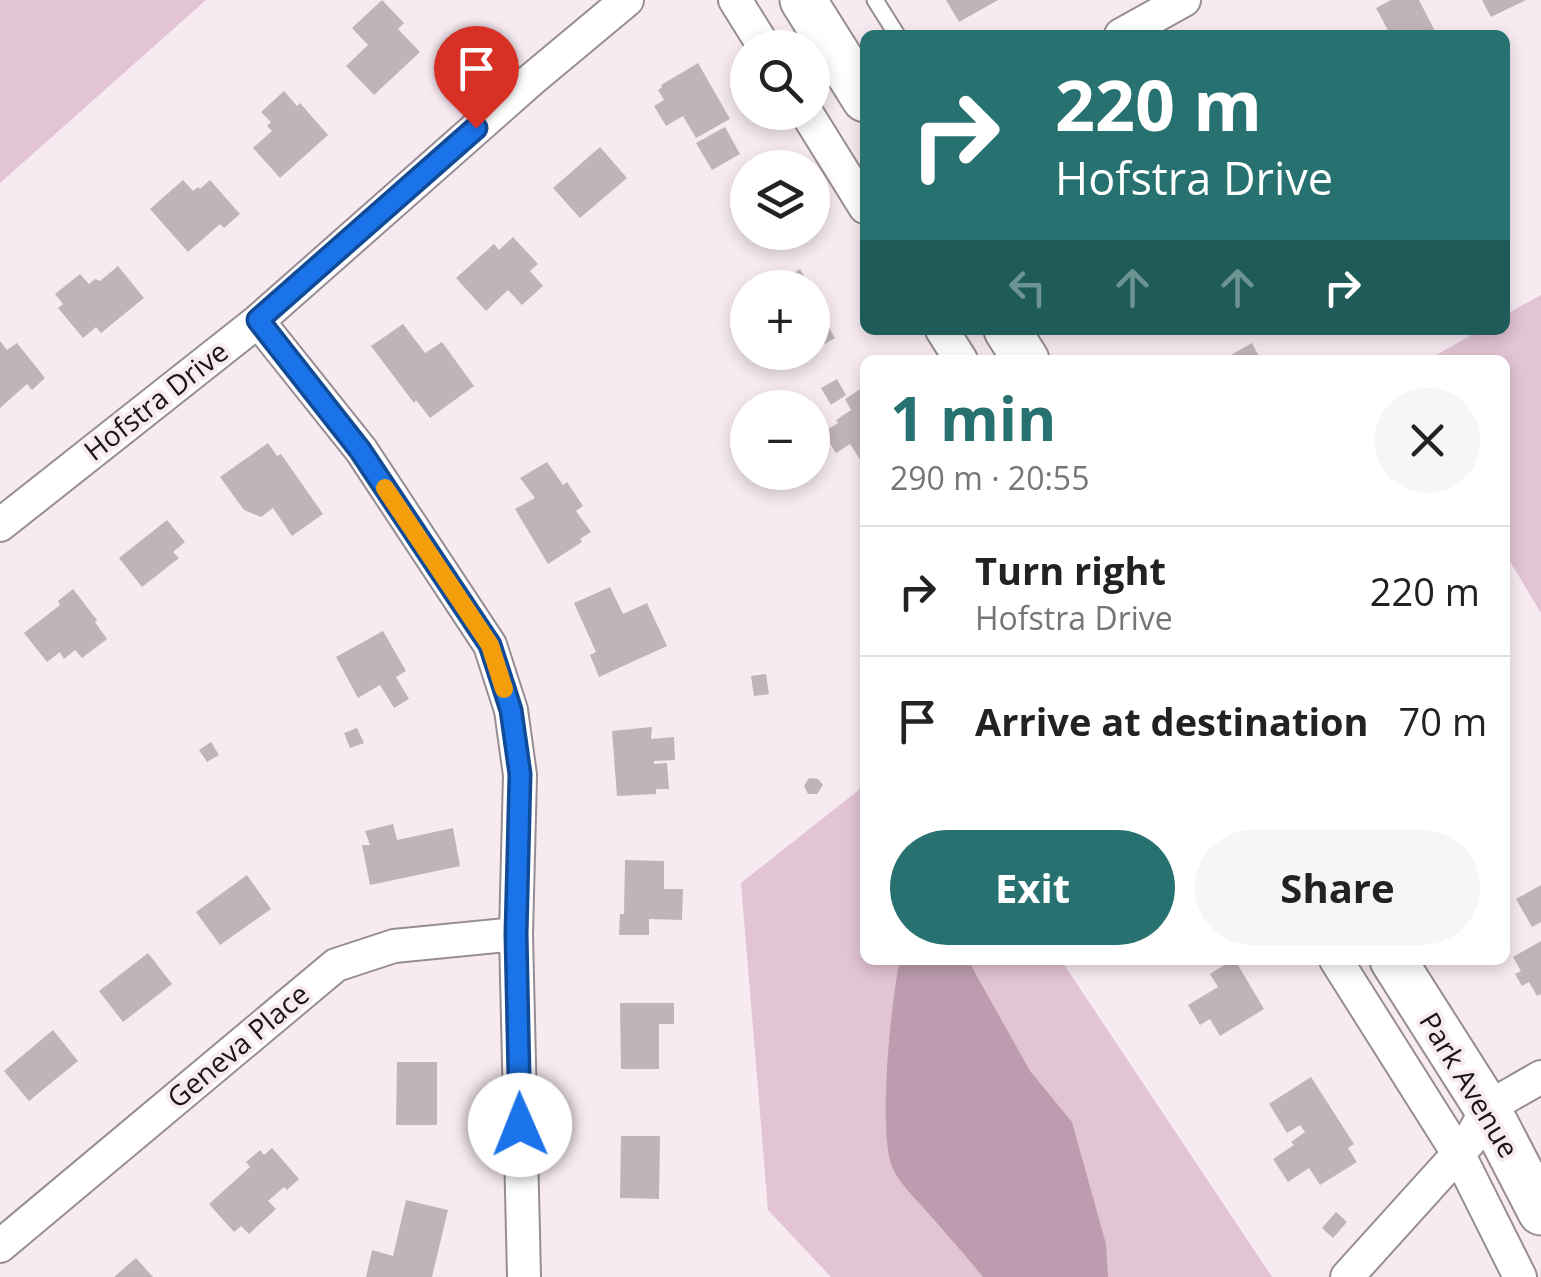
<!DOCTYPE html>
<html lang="en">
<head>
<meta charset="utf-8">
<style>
	:root { --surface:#fff; --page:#f6f6f6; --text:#222; --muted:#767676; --line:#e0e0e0; --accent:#277270 }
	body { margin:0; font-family:"Open Sans",sans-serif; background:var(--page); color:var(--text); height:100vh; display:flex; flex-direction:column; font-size:38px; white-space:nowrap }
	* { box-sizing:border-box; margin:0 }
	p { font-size:32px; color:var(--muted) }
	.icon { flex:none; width:55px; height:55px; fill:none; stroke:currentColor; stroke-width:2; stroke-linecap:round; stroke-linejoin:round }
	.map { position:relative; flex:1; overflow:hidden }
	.details { position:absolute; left:860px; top:355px; width:650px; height:610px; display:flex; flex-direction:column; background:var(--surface); border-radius:15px; box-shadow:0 5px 15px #0003 }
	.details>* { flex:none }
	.top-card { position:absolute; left:860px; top:30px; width:650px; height:305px; border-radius:15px; box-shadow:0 5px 15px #0003; background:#277270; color:#fff; overflow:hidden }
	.fabs { position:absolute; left:730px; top:30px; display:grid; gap:20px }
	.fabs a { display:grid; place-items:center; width:100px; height:100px; border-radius:50%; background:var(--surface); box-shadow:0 5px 15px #0003; font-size:50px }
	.pin { position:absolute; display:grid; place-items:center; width:85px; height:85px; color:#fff; margin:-102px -42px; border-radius:50% 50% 50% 0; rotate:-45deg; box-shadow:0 0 10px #0007 }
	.pin .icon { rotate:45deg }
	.me { position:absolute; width:110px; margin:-55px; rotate:359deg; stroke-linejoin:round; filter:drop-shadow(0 0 8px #0008) }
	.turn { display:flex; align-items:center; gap:35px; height:210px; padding:0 30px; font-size:45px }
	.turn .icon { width:130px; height:130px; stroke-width:2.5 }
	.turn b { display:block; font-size:70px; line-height:85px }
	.lanes { display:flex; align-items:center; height:95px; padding:0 30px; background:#0003; justify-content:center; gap:50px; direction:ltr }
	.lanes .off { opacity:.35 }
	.round { display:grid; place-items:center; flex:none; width:105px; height:105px; border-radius:52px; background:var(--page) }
	.summary { display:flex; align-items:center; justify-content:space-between; height:170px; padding:0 30px }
	h1 { font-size:60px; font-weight:700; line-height:75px; color:var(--accent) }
	.button { display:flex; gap:20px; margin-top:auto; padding:20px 30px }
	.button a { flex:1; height:115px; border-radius:60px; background:var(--accent); color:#fff; font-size:40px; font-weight:700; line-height:115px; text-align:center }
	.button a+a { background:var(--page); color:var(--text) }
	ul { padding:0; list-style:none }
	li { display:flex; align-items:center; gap:30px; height:130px; padding:0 30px; border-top:2px solid var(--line) }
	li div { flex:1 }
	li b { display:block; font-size:38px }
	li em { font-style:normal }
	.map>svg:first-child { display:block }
	.green { fill:#e2c4d4 }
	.water { fill:#bd9caf }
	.building { fill:#bfb4ba }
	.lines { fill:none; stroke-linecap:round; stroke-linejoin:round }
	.service-casing { stroke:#978d93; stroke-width:19 }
	.minor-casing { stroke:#978d93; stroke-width:36 }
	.secondary-casing { stroke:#978d93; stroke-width:49 }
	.service { stroke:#fff; stroke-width:15 }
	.minor { stroke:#fff; stroke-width:32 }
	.secondary { stroke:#fff; stroke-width:45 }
	.route-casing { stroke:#114b97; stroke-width:25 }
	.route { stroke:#1a73e8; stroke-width:18 }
	.slow { stroke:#f59e0b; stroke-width:18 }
	.labels { text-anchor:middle; stroke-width:8; stroke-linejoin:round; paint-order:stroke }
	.street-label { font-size:28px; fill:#1a1618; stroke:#f7ebf1 }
</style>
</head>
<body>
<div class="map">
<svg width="1541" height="1277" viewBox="0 0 1541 1277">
	<rect width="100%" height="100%" fill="#f7ebf1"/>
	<path class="green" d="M0 0H206L0 183Z
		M1541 295V613L1505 553V360H1428L1480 330H1505V315Z
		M865 785V960H1061L1272 1277H831L768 1210 741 883Z"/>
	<path class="water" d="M900 960H968L1030 1071 1072 1122 1106 1244 1108 1277H983C965 1255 946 1233 927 1212 916 1199 901 1185 893 1169 877 1135 891 1000 900 960Z"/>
	<path class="building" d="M382 0 404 23 398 29 420 52 374 95 346 66 368 45 352 28Z
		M946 0H998L959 22Z
		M1391 0H1419L1437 35H1382L1389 32 1376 8Z
		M1482 0H1526L1491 17Z
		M698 63 730 119 696 138 683 116 666 126 654 106 664 100 658 90 662 87 661 85Z
		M284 91 297 106 300 103 328 135 280 178 253 148 272 131 267 126 271 122 261 112Z
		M725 127 740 154 712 170 696 143Z
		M600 147 627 178 580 218 553 188Z
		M183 180 193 191 198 187 200 189 210 180 240 214 224 228 220 224 188 252 150 209Z
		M513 237 538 264 530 271 543 286 522 305 508 290 486 311 456 278 494 244 499 250Z
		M118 266 144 298 101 333 96 327 83 338 58 308 63 304 55 294 80 274 89 284 95 279 100 281Z
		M800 269 811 288H771Z
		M812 289 830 317 824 319 835 338 812 351Z
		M403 324 425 353 442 342 474 386 430 418 416 400 414 403 371 346Z
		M0 341 7 350 17 343 45 378 32 390 27 384 0 408Z
		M1252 343 1261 360H1222Z
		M837 379 846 395 831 405 821 388Z
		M865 386V467L850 444 836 453 823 432 838 423 836 420 851 410 845 399Z
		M268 443 277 456 281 454 323 514 292 536 273 508 261 517 244 510 220 477Z
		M547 462 563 485 567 482 583 506 576 511 591 532 580 539 582 542 548 564 515 509 535 498 520 478Z
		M167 520 185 542 173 552 179 558 142 587 119 558Z
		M610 587 623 614 647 603 667 646 599 677 590 655 596 652 574 603Z
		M73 589 97 620 95 622 107 639 82 658 75 650 64 659 60 652 47 662 24 633 60 605 58 601Z
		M383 631 406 671 396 677 409 699 394 708 380 685 358 698 336 657Z
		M766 674 769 694 754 696 751 676Z
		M652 727 651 739 674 737 675 760 654 761V764L667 763 669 789H656V794L617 796 612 731Z
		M357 728 364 743 350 748 344 733Z
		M211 742 219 755 207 762 199 750Z
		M809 778 818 779 823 785 817 794H808L804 786Z
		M393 824 397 840 453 828 460 866 370 885 362 845H370L365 831Z
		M625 860 664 861V889H683L682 920 649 919V935H619L620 914H624Z
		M247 875 271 909 220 945 196 912Z
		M1541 885V922L1532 927 1516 899Z
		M1541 941V994L1537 996 1529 982 1522 986 1515 974 1521 971 1513 957Z
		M148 953 172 984 123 1022 99 991Z
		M1232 960H1235L1264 1009 1220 1036 1210 1019 1200 1025 1188 1005 1218 987 1210 974Z
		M620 1003H674V1024H659V1069H621Z
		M53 1030 78 1061 29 1101 4 1071Z
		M397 1062H437V1125H396Z
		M1311 1077 1354 1144 1348 1148 1357 1162 1320 1185 1309 1168 1288 1182 1273 1159 1294 1145 1291 1142 1305 1132 1300 1125 1287 1133 1269 1104Z
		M621 1136H660L659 1199 620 1198Z
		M272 1148 299 1179 287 1190 284 1187 268 1201 276 1209 249 1234 241 1226 234 1232 209 1204 250 1167 246 1162 260 1150 264 1155Z
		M406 1200 448 1210 432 1277H366L372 1250 393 1256Z
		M1336 1212 1347 1222 1333 1238 1322 1228Z
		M136 1258 153 1277H114Z"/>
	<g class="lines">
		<defs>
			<path id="service" d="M875 0 897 35"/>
			<path id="minor" d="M735 0 765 48
				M1121 35 1184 0
				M806 112 865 207
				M258 321 361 450 490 645 511 710 520 775 516 934 524 1277
				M942 330 961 360
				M0 525 258 321 531 80 627 0
				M1336 960 1459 1155 1520 1277
				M0 1246 336 965 394 946 516 934
				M1347 1277 1469 1142 1487 1108 1541 1077"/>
			<path id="secondary" d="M803 0 865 99
				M1007 330 1026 360
				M1393 960 1487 1108 1541 1212"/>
		</defs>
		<use href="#service" class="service-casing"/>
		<use href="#minor" class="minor-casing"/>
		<use href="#secondary" class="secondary-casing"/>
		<use href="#service" class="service"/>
		<use href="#minor" class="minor"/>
		<use href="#secondary" class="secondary"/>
	</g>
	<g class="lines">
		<defs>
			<path id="route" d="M476 128 258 320 360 450 490 645 511 710 520 774 516 934 520 1125"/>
		</defs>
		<use href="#route" class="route-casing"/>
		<use href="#route" class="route"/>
		<path class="slow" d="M385 488 490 645 504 689"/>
	</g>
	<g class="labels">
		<g class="street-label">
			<text transform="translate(156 401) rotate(-38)" y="10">Hofstra Drive</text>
			<text transform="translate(238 1046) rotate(-40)" y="10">Geneva Place</text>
			<text transform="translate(1469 1085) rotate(59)" y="10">Park Avenue</text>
		</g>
	</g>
</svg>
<div class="fabs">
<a><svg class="icon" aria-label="search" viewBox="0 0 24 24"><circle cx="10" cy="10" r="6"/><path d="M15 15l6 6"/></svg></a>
<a><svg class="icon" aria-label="layers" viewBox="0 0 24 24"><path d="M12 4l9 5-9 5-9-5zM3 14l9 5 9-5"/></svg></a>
<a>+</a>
<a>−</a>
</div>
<div class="pin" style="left:476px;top:128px;background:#d93025"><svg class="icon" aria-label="arrive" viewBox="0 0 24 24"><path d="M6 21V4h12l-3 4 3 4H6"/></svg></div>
<svg class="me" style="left:520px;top:1125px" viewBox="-20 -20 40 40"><circle r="19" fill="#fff"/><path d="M0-13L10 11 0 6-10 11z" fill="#1a73e8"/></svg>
<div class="top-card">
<div class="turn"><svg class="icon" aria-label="right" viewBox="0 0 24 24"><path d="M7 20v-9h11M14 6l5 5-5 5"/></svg><div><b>220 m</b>Hofstra Drive</div></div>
<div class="lanes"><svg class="icon off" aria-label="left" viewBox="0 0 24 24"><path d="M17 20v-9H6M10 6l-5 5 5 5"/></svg><svg class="icon off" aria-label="ahead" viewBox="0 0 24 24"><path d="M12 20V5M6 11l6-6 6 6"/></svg><svg class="icon off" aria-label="ahead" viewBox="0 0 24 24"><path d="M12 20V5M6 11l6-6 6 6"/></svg><svg class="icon" aria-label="right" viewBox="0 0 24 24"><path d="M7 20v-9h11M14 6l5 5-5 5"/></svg></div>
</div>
<section class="details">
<div class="summary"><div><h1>1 min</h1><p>290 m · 20:55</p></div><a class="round"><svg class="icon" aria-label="close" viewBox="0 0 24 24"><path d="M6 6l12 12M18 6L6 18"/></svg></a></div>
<ul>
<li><svg class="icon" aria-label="right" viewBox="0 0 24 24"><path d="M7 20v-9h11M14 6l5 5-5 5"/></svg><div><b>Turn right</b><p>Hofstra Drive</p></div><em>220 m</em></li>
<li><svg class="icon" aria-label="arrive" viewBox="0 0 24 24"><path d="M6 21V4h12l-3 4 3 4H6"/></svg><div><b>Arrive at destination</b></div><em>70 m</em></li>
</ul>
<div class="button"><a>Exit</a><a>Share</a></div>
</section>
</div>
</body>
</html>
